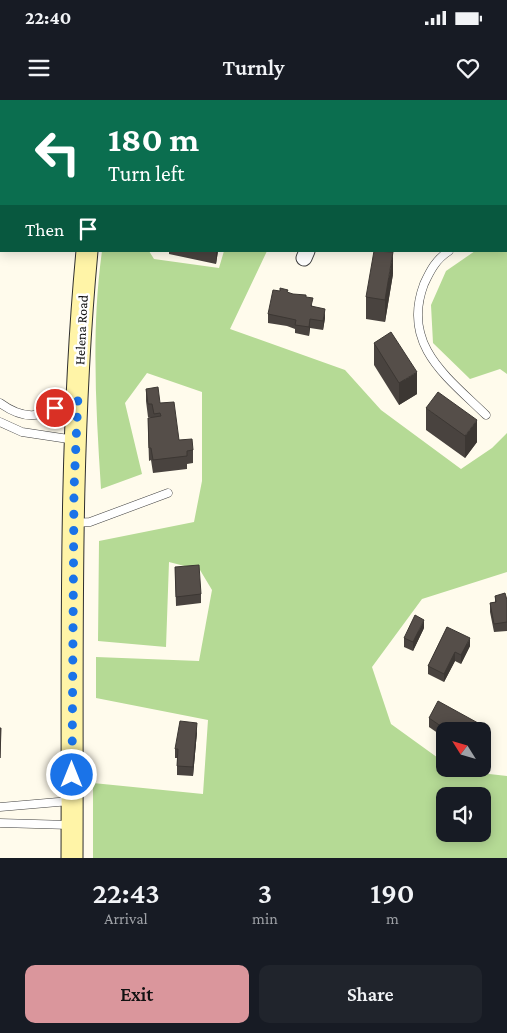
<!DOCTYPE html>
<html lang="en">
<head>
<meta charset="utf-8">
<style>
	:root { --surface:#171b24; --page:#20242c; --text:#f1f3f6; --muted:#9ea1a6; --accent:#da969c }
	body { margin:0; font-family:"Crimson Pro",serif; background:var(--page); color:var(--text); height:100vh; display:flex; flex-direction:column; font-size:19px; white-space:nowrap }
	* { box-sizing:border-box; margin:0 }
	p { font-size:16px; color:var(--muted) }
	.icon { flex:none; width:28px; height:28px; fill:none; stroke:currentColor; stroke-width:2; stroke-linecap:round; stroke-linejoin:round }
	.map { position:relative; height:758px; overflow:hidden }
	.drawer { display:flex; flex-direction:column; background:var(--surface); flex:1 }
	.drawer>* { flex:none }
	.banner { position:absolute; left:0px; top:0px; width:508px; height:152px; box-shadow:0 2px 12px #0003; background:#0b6e4f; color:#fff; overflow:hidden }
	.needle { width:32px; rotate:307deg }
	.tools { position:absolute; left:436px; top:622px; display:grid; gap:10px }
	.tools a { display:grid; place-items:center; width:55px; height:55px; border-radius:10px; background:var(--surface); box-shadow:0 2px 12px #0003; font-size:25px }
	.pin { position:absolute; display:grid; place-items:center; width:42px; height:42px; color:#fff; margin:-21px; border:2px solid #fff; border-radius:50%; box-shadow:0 1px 5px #0007 }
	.me { position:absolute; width:55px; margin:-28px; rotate:0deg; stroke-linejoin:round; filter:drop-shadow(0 0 4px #0008) }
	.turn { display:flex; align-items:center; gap:18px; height:105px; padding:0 25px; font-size:22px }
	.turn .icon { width:65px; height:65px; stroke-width:2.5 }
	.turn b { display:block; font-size:35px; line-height:42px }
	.then { display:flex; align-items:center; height:48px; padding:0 25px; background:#0003; gap:10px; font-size:19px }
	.eta { display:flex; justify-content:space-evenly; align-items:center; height:85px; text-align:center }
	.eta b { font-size:30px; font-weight:600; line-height:35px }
	.button { display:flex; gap:10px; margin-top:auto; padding:10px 25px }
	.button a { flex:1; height:58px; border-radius:10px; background:var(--accent); color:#111; font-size:20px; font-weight:600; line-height:58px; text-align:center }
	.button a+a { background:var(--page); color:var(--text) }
	.status { display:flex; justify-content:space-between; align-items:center; height:35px; padding:0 25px; background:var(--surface); direction:ltr }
	.status svg { height:14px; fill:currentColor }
	header { display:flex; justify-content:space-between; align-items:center; height:65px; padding:0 25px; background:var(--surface); font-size:22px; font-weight:600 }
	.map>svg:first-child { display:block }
	.forest { fill:#b5da95; fill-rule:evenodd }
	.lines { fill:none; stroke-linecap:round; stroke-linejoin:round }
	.service-casing { stroke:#404040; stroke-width:9 }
	.minor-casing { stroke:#404040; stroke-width:17 }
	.secondary-casing { stroke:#2f2f2f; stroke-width:23 }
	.service { stroke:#fff; stroke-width:8 }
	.minor { stroke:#fff; stroke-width:15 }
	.secondary { stroke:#fff4a7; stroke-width:21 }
	.wall { fill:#49433f }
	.shaded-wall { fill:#3c3733 }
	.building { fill:#554e49; stroke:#3c3733 }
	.route { stroke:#1a73e8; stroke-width:9; stroke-dasharray:0 16.2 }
	.labels { text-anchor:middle; stroke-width:5; stroke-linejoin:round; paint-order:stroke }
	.street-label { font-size:14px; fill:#0d0d0d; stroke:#fff }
</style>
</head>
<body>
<div class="status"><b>22:40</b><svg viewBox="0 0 49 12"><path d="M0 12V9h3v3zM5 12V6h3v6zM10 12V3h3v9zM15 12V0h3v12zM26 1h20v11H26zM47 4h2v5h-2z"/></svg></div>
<header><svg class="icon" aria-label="menu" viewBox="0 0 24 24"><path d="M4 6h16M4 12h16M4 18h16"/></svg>Turnly<svg class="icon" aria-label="heart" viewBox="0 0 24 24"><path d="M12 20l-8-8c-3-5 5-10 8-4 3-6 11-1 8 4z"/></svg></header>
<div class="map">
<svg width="507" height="758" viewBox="0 0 507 758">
	<rect width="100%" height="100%" fill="#fffbec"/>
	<path class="forest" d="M507 138V274L500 269 470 279 433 243 431 205 446 171 475 151H506Z
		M102 151H149L154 159 219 168 224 151H267L230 229 345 270 381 310 461 369 492 348 507 333V472L422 499 372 567 391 624 445 663V669L507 676V758H93V683L203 694 208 620 96 598V557L199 561 212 490 200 470 169 462 166 547 98 541 99 441 194 422 202 381V292L147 273 125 303 142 374 101 389C96 310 91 230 102 151ZM445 696H482V734H445Z"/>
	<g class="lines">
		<defs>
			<path id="service" d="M26 0 28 1
				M61 1V0
				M166 1V0
				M0 63H1
				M0 82H1
				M506 121H507
				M449 151C436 159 430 171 424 184 401 245 447 277 486 315
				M0 303C30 325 46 314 74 297
				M0 322 22 332 75 340
				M76 423 90 422 168 393
				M0 707 70 701
				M0 723 70 725"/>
			<path id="minor" d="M391 1 392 0
				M304 158 307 151"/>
			<path id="secondary" d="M112 1V0
				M72 758C73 556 68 353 87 151"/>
		</defs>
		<use href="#service" class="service-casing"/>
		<use href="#minor" class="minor-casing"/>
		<use href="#secondary" class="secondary-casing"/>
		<use href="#service" class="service"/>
		<use href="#minor" class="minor"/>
		<use href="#secondary" class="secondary"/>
	</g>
	<path class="wall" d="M0 0H19L18 1H1V36H0Z
		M420 0H447V1H420Z
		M169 151H218L216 164 169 154Z
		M393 174 385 222 366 219V197Z
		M288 193 306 197 313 207 325 218 323 230 310 228 309 236 295 233V229L287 226 268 223V214Z
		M374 243 417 294 399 305 374 265Z
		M146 289 160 303 179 340 193 350V363L187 364V369L153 373 151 360 149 361 148 331V318L152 317H148L146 301Z
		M426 308 477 342 465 358 426 330Z
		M175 467 201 494V503L176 506Z
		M495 496 507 500V531L494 532 490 512V503L495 502Z
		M447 527 470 546 461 564 455 561 444 582 428 574V566Z
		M424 528 413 551 404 547V538Z
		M429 618 478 631H445V638L429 627Z
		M197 632 193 676 177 675V658H175V649Z"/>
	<path class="shaded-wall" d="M506 50H507V72H506Z
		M216 151H218L216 164Z
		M393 152V174L385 222V200Z
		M325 209V218L323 230V221Z
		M310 219V228L309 236V227Z
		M417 272V294L399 305V283Z
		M477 320V342L465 358V336Z
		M424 520V528L413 551V542Z
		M470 538V546L461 564V555Z
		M455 552V561L444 582V574Z
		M197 623V632L193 676V667Z
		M478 623V631H473Z"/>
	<path class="building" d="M0 0H17L18 1H1V20L0 19Z
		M326 0H351L352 1H325Z
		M432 0H443V1H434Z
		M506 30H507V50H506Z
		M374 151 393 152 385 200 366 197Z
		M280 188 288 190 287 192 293 194 306 195V197L313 198 311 206 325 209 323 221 310 219 309 227 295 225 296 220 287 218 268 214 273 190 280 191Z
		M391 232 417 272 399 283 374 243Z
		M158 287 160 303 174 302 179 340 192 339 193 350 187 351V356L153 360 151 348H149L148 318 161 316 160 313 154 314 152 304H148L146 289Z
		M438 292 477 320 465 336 426 308Z
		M199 465 201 494 176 497 175 467Z
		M505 493 507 500V522L494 524 490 503 496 502 495 496Z
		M415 515 424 520 413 542 404 538Z
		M447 527 470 538 461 555 455 552 444 574 428 566Z
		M438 601 478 623 473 631H457L453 629 452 631H448L429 618Z
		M180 621 197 623 193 667 177 666 178 649H175Z
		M0 628H1L0 658Z"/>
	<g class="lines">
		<path class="route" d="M55 308 78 295 74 390 72 675"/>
	</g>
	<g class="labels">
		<g class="street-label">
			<text transform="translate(81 230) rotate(-87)" y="5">Helena Road</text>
		</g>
	</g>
</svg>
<div class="tools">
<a><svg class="needle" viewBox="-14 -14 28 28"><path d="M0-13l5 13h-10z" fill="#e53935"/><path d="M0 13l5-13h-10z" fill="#9ea1a6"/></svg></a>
<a><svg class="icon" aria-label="sound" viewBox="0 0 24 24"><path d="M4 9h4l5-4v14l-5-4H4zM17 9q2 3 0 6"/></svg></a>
</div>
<div class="pin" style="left:55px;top:308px;background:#d93025"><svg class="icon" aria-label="arrive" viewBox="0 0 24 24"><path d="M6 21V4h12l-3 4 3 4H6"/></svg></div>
<svg class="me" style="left:72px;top:675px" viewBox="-20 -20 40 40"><circle r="17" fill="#1a73e8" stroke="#fff" stroke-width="3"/><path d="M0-11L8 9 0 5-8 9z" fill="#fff"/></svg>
<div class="banner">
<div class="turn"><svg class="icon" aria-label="left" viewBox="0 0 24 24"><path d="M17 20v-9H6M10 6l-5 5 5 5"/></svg><div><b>180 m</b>Turn left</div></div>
<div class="then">Then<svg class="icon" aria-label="arrive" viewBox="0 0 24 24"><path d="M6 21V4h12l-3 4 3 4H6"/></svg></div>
</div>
</div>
<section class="drawer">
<div class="eta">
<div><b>22:43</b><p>Arrival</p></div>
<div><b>3</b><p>min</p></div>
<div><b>190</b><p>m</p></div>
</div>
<div class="button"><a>Exit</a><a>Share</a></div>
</section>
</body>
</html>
